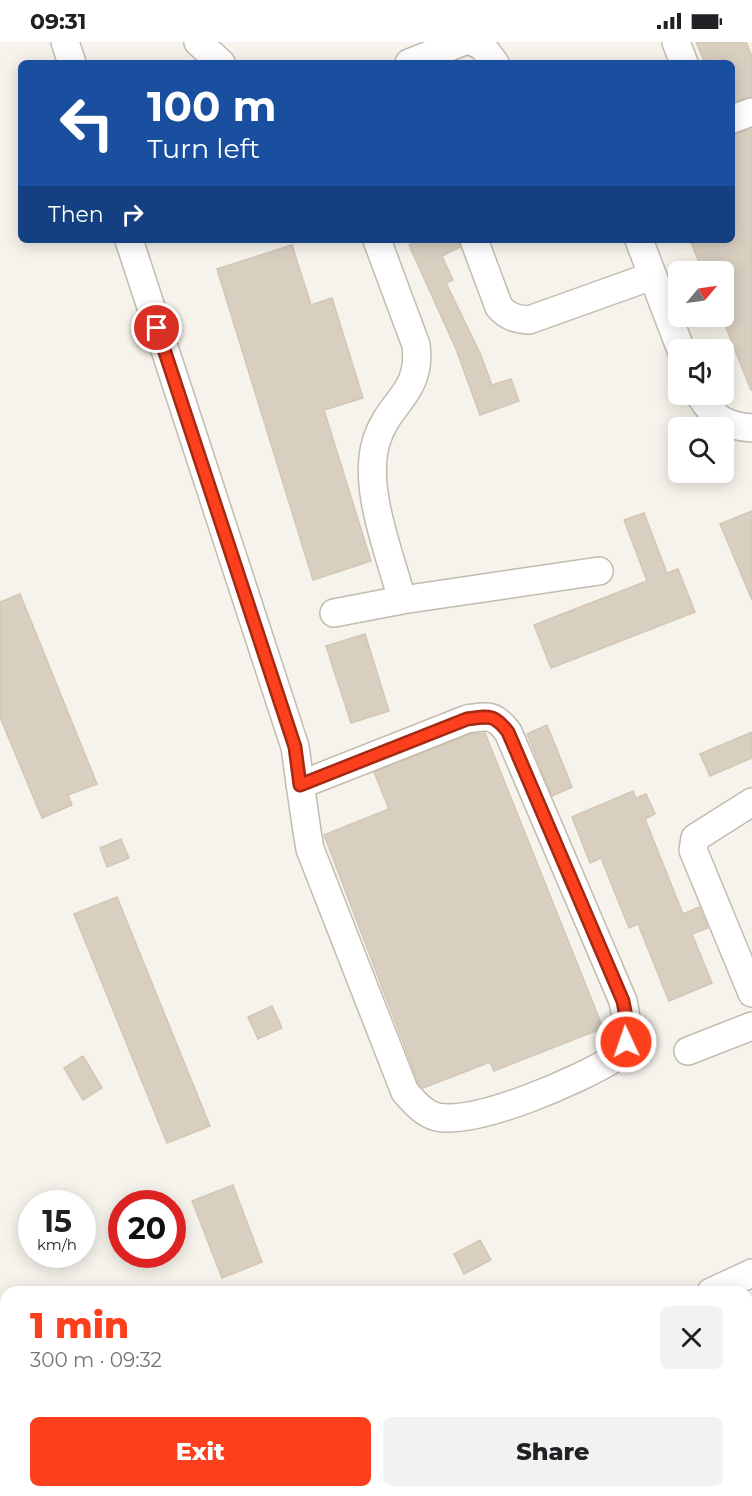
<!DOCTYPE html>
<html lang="en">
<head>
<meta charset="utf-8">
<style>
	:root { --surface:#fff; --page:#f2f2f2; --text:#202124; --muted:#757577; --accent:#fc3f1d }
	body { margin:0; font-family:Montserrat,sans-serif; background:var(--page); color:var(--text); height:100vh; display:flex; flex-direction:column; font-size:22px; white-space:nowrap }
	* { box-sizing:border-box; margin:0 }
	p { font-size:20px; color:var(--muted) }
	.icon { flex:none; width:33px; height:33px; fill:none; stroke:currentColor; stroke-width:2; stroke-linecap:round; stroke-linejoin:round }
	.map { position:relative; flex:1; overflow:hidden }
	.panel { position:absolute; left:0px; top:1244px; width:753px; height:212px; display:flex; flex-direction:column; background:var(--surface); border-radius:18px 18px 0 0; box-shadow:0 3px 15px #0003 }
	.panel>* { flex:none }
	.top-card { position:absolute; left:18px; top:18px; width:717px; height:183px; border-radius:9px; box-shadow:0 3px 15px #0003; background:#1a4fa0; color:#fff; overflow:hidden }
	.needle { width:39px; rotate:61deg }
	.controls { position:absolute; left:668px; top:219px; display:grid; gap:12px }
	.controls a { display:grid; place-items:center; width:66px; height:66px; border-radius:9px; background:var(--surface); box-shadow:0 3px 15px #0003; font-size:30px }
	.speed { position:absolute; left:18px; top:1148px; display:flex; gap:12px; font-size:30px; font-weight:700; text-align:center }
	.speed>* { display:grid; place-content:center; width:78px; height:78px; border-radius:50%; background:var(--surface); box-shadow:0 3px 15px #0003; line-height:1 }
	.speed small { font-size:15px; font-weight:400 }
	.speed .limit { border:9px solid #d22; background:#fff; color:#111 }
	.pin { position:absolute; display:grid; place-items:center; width:51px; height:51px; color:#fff; margin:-26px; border:3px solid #fff; border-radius:50%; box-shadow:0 2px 6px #0007 }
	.me { position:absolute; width:66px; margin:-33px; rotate:357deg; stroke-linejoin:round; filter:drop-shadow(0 0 4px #0008) }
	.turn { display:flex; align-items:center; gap:21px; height:126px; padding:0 30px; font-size:27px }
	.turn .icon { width:78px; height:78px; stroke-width:2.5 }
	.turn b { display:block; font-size:42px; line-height:51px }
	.then { display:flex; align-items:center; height:57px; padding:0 30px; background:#0003; gap:12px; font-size:22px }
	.round { display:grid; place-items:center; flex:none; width:63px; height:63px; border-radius:9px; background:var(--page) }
	.overview { display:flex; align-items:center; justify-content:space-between; height:102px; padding:0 30px }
	h1 { font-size:36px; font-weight:800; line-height:45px; color:var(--accent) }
	.primary-button { display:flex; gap:12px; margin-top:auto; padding:12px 30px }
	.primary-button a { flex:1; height:69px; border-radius:9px; background:var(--accent); color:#fff; font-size:24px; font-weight:800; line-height:69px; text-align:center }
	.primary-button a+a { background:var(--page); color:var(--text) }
	.status { display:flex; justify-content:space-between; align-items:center; height:42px; padding:0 30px; background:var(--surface); direction:ltr }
	.status svg { height:16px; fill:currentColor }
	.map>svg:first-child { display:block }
	.building { fill:#d8cfc1; stroke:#d3c7b4; stroke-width:1.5 }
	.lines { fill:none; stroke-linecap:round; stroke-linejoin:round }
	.minor-casing { stroke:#c2bbae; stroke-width:30 }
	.minor { stroke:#fff; stroke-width:27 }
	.route-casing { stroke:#a42913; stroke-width:15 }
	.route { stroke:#fc3f1d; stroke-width:10 }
</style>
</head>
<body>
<div class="status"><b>09:31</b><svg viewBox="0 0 49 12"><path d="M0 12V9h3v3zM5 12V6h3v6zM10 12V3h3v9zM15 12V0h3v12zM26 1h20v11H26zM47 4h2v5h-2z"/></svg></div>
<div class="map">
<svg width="752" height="1454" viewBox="0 0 752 1454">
	<rect width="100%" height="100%" fill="#f6f3ec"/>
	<path class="building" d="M696 0H746L752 15V55L732 60V21H705Z
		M752 87V348H751L723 278V230H703L690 198H732V92Z
		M419 198H459L460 205 442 214 453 238 446 241 480 311 492 343 511 337 519 359 480 373 456 307 409 203Z
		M292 203 311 263 332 256 363 356 324 368 371 519 313 538 217 227Z
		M752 469V558L720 482Z
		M644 471 667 531 678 527 695 570 551 626 534 583 647 539 624 478Z
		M20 552 97 742 68 753 72 763 42 776 0 675V560Z
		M365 592 389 669 351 681 326 604Z
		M547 683 572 745 552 754 527 692Z
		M752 690V716L710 734 700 712Z
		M485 691 603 986 494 1029 490 1020 423 1046 419 1042 324 793 389 767 374 730 471 692Z
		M633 749 636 756 646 752 655 772 645 777 683 872 699 865 708 886 692 892 712 941 669 959 638 882 629 886 601 816 590 821 572 775Z
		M121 797 129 816 107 825 100 806Z
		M117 855 210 1084 167 1101 74 872Z
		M272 964 282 986 258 997 248 975Z
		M83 1014 102 1046 83 1058 64 1026Z
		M233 1143 262 1220 222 1236 192 1159Z
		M480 1198 491 1218 464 1232 454 1212Z"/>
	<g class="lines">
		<defs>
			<path id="minor" d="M65 0 72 21
				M198 0 221 21
				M473 0 482 4 495 21
				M676 0 684 21
				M409 21 462 0
				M732 77 752 70
				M129 198 295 705C300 739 304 773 310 807L405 1050C414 1060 424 1072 437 1075 478 1083 579 1038 615 1016 631 994 628 985 623 959L508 690C494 672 489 674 467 677L300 743
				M377 198 416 303C422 351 390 358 377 397 361 443 390 512 402 558L599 529
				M474 198 499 265C508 275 516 277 529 278L652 234
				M639 198 681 308
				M699 352C714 376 724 384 752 386
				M334 571 402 558
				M752 760 695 796 693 808 752 951
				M688 1009 752 984
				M711 1250 752 1231"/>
		</defs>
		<use href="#minor" class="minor-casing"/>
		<use href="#minor" class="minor"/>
	</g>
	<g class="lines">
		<defs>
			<path id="route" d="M157 286 295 705 300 743 467 677C489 674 494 672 508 690L623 959 628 986 626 1000"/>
		</defs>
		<use href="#route" class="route-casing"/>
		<use href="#route" class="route"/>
	</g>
</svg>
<div class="controls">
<a><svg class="needle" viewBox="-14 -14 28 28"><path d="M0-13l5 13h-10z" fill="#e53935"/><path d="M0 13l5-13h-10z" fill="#757577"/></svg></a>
<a><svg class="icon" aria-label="sound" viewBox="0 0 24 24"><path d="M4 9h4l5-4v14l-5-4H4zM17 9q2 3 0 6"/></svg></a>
<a><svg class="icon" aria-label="search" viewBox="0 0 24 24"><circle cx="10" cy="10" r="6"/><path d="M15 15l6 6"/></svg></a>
</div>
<div class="speed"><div>15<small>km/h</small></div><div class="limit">20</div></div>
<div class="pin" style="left:157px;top:286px;background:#d93025"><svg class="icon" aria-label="arrive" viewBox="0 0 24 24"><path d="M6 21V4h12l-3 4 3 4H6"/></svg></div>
<svg class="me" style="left:626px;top:1000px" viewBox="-20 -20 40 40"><circle r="17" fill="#fc3f1d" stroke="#fff" stroke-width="3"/><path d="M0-11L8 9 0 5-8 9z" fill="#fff"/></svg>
<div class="top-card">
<div class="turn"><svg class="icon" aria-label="left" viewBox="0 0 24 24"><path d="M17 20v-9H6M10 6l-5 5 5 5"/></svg><div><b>100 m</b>Turn left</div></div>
<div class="then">Then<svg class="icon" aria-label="right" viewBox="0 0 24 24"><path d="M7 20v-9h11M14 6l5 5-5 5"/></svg></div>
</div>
<section class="panel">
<div class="overview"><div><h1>1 min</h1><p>300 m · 09:32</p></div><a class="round"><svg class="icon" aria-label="close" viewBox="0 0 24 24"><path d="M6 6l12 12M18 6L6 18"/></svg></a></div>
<div class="primary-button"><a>Exit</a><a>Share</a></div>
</section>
</div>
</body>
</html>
